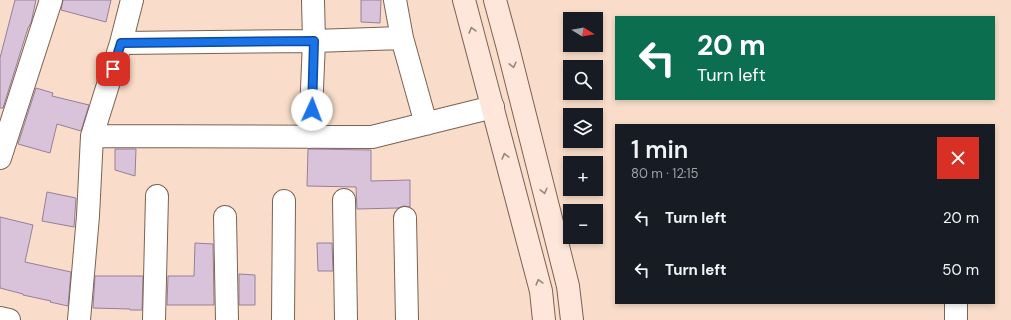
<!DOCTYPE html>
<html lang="en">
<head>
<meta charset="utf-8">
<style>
	:root { --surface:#171b24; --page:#20242c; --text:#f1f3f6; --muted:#9ea1a6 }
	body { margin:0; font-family:"DM Sans",sans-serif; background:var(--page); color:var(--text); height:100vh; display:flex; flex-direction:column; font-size:15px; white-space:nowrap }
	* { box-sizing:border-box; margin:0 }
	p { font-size:13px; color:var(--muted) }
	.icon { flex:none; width:22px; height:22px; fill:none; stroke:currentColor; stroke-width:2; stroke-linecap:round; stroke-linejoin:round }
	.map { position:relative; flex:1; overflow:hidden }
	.panel { position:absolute; left:615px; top:124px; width:380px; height:180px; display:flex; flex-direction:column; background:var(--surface); border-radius:0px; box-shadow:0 2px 6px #0003 }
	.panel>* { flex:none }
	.top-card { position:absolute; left:615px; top:16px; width:380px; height:84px; border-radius:0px; box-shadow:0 2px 6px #0003; background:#0b6e4f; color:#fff; overflow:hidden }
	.needle { width:26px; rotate:101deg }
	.tools { position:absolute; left:563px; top:12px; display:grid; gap:8px }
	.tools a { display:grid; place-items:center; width:40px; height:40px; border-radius:0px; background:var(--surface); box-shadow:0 2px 6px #0003; font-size:20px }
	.pin { position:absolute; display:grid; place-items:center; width:34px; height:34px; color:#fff; margin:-17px; border-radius:8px; box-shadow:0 2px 6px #0006 }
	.me { position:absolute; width:44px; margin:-22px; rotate:2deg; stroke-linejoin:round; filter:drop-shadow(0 0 3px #0008) }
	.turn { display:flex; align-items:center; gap:14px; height:84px; padding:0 16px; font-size:18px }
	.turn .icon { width:52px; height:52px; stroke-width:2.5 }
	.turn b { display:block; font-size:28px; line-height:34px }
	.round { display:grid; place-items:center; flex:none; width:42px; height:42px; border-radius:0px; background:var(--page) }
	.head { display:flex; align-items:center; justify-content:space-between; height:68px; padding:0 16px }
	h1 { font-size:24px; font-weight:600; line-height:30px }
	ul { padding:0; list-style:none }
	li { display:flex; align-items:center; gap:12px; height:52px; padding:0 16px }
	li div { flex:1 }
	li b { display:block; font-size:15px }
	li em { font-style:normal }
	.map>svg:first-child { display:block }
	.building { fill:#d9c3db; stroke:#948097 }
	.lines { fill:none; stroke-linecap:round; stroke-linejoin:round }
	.street-casing { stroke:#7b6252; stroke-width:24 }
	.secondary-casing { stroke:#7b6252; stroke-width:24 }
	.street { stroke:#fff; stroke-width:22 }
	.secondary { stroke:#fee6db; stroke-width:22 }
	.oneway { stroke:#98867d }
	.route-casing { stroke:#114b97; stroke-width:10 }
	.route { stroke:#1a73e8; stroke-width:7 }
</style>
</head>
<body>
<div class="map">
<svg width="1011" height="320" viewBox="0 0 1011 320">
	<rect width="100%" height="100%" fill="#f9ddca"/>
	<path class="building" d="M15 0H36L31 23 28 28 3 108H0V58Z
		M63 0H111L106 22 61 10Z
		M361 0H381L380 23 361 22Z
		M36 88 53 93 52 96 89 105 81 131 57 124 50 153 18 144Z
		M115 149H136L135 176 115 170Z
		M308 149 371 150V181L410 180V207L404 206 398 208 357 209 356 187 307 186Z
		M47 192 76 198 74 227 42 221Z
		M0 217 33 225 25 262 71 272 68 306 50 302 51 301 23 295V294L0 288Z
		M195 243 213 244 214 305H167L168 276H194Z
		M317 243H332L333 271H318Z
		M239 274 255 275V305H239Z
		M95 276H143L142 310H130V309L93 308Z"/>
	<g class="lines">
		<defs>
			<path id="street" d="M395 0 402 38 426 124
				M121 43 314 41 402 38
				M92 136 372 137 493 107
				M310 137 314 41 313 0
				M0 158 51 0
				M344 200 346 320
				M225 217 227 320
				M405 218 407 320
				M956 304V320
				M0 318 9 320
				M79 320 88 216 92 136 121 43 132 0
				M154 320 157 196
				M283 320 284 201"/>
			<path id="secondary" d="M464 0 541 291 544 320
				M495 0 508 48 568 286 572 320"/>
		</defs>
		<use href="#street" class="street-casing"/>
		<use href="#secondary" class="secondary-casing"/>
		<use href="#street" class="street"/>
		<use href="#secondary" class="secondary"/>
	</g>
	<defs><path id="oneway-chevron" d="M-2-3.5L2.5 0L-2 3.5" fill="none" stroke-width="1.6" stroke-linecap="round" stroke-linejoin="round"/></defs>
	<g class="oneway">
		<use href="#oneway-chevron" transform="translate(472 30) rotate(-106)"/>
		<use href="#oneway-chevron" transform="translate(513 65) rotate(76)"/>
		<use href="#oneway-chevron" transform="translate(505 156) rotate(-105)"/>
		<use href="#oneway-chevron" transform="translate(544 191) rotate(76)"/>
		<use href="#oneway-chevron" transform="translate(539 282) rotate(-105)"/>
	</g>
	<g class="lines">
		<defs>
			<path id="route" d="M113 69 121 43 314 41 312 110"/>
		</defs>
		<use href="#route" class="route-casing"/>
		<use href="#route" class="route"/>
	</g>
</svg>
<div class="tools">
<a><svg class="needle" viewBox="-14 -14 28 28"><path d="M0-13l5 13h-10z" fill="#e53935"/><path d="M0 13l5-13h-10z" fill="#9ea1a6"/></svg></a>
<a><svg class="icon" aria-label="search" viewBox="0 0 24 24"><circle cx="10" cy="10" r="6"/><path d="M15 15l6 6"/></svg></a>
<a><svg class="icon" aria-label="layers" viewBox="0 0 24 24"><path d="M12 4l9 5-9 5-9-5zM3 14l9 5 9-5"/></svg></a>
<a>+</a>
<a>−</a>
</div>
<div class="pin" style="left:113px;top:69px;background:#d93025"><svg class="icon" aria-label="arrive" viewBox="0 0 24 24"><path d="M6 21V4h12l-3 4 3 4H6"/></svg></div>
<svg class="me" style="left:312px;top:110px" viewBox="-20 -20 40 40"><circle r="19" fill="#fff"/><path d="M0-13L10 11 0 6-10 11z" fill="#1a73e8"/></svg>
<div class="top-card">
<div class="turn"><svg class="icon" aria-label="left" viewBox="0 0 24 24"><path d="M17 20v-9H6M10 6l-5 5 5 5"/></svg><div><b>20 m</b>Turn left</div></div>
</div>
<section class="panel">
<div class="head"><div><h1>1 min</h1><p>80 m · 12:15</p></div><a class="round" style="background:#d93025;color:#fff"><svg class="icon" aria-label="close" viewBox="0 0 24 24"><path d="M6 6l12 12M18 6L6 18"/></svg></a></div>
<ul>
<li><svg class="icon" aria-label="left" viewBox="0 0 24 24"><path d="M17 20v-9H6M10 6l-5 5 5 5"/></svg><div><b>Turn left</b></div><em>20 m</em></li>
<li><svg class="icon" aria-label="left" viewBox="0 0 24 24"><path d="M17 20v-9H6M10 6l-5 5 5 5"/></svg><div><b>Turn left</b></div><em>50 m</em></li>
</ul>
</section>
</div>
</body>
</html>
